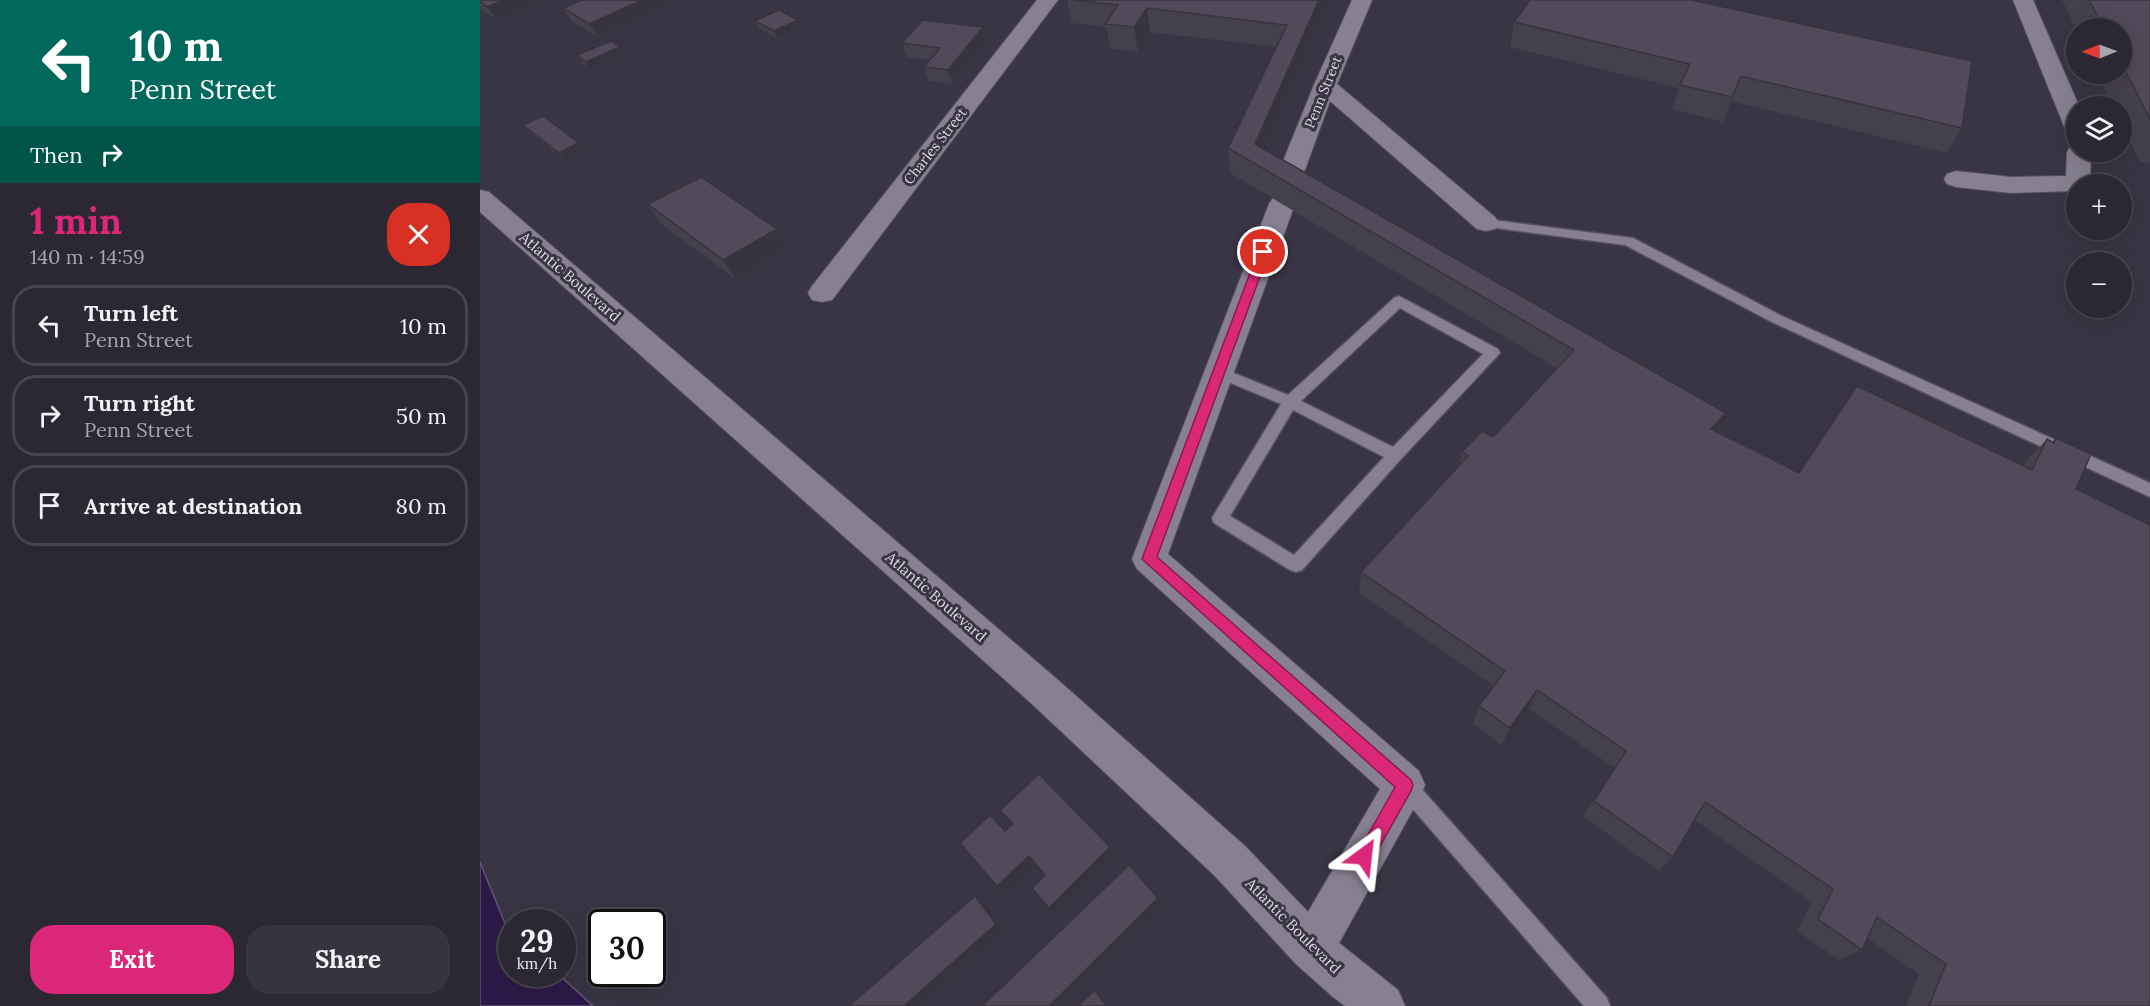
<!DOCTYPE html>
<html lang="en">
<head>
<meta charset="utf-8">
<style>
	:root { --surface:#2c2833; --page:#38343f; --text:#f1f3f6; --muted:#a6a6ac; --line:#48444e; --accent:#db2777 }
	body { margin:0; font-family:Lora,serif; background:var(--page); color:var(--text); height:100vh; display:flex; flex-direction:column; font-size:22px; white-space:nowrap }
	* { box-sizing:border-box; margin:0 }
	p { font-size:20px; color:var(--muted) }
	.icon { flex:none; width:33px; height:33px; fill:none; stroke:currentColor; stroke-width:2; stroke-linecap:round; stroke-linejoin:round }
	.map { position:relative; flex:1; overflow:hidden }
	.side { display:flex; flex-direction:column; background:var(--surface); width:480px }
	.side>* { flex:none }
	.top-card { background:#00695c; color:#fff; overflow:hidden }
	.needle { width:39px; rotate:269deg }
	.tools { position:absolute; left:1586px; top:18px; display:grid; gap:12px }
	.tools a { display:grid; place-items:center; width:66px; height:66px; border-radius:50%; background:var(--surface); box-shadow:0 6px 24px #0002,0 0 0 2px var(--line); font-size:30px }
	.speed { position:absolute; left:18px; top:909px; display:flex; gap:12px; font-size:30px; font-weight:700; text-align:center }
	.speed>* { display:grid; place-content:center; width:78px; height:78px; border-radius:50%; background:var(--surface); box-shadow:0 6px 24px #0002,0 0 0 2px var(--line); line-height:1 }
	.speed small { font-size:15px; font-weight:400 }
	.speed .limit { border:3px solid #111; border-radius:9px; background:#fff; color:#111 }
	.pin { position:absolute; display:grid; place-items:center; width:51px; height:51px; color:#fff; margin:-26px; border:3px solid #fff; border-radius:50%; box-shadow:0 2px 6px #0007 }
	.me { position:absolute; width:66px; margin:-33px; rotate:30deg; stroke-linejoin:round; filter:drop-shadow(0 0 4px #0008) }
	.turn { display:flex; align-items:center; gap:21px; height:126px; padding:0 30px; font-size:27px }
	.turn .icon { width:78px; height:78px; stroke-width:2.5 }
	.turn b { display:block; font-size:42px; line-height:51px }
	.then { display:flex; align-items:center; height:57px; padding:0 30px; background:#0003; gap:12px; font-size:22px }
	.round { display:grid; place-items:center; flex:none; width:63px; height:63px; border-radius:24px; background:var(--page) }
	.head { display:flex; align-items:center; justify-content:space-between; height:102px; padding:0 30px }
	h1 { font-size:36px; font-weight:700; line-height:45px; color:var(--accent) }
	.action { display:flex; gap:12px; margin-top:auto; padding:12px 30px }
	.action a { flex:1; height:69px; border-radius:24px; background:var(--accent); color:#fff; font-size:24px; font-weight:700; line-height:69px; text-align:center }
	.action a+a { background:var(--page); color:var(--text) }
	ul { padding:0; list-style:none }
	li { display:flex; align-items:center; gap:18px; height:81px; margin:0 12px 9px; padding:0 18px; border:3px solid var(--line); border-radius:24px }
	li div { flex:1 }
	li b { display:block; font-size:22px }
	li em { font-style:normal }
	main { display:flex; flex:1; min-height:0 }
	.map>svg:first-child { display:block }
	.water { fill:#2d1947; stroke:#625376; stroke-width:1.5 }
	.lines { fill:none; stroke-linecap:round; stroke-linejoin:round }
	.service-casing { stroke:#56515e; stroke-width:3 }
	.minor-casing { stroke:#56515e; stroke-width:2 }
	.service { fill:#868091; fill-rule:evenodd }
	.minor { fill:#868091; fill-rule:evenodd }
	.wall { fill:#45404d }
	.shaded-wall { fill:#38343f }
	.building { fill:#504a5a; stroke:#38343f; stroke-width:1.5 }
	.route { fill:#db2777; stroke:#8e194d; stroke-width:1.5 }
	.labels { text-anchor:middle; stroke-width:6; stroke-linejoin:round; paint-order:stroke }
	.far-street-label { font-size:14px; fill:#dedae4; stroke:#3a3544 }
	.street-label { font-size:15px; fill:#dedae4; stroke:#3a3544 }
</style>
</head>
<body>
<main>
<section class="side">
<div class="top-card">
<div class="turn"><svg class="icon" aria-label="left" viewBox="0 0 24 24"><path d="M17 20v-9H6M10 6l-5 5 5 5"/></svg><div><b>10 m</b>Penn Street</div></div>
<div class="then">Then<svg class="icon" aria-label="right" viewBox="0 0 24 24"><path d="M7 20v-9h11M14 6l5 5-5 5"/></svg></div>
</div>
<div class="head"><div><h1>1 min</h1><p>140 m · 14:59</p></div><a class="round" style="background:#d93025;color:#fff"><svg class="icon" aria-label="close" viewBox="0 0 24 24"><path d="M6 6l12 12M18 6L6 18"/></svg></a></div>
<ul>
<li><svg class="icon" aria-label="left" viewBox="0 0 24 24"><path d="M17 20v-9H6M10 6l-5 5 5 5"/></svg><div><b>Turn left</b><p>Penn Street</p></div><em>10 m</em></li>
<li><svg class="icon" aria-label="right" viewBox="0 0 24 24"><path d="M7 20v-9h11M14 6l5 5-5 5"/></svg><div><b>Turn right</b><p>Penn Street</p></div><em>50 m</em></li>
<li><svg class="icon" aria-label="arrive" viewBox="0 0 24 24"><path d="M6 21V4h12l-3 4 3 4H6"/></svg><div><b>Arrive at destination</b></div><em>80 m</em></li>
</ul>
<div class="action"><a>Exit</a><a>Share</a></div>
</section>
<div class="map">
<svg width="1670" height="1006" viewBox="0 0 1670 1006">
	<rect width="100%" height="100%" fill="#3a3544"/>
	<path class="water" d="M0 862 26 926 31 931 32 974H78L113 1006H0Z"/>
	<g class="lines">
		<defs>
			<path id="service" d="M1006 219 1153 238 1302 316 1670 483V497L1292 322 1145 245 1001 226 1000 223 1001 220Z
				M919 296 1018 349 1020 353 921 459 822 570 816 572 810 570 734 523 732 518 801 404 734 376 732 372 734 368 739 367 808 395 914 298ZM920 308 1003 354 913 447 821 401ZM813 410 904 457 814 555 750 516Z
				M925 775 932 778 1127 998 1130 1006H1104L918 792 915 785 918 778Z"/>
			<path id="minor" d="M557 0H578L352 300 342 302 332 300 328 293 332 286Z
				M872 0H892L857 84 1015 217 1019 223 1015 229 1006 231 997 229 850 101 819 186 815 191 806 194 797 191 793 186 834 85Z
				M1533 0H1553L1599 106H1596V133L1588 131 1584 126Z
				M1596 145V152H1611L1610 183 1596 184V191L1531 193 1476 187 1467 184 1464 179 1467 174 1476 171 1531 177 1586 176 1587 152 1590 147Z
				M0 190 9 192 578 680 765 846 828 912 900 789 657 569 652 559 789 204 793 198 802 196 811 198 815 204 688 554 939 771 945 785 939 799 859 943 918 990 925 1006H865L853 997 816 964 735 876 552 704 0 212Z"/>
		</defs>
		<use href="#service" class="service-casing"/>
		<use href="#minor" class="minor-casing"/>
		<use href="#service" class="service"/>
		<use href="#minor" class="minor"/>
	</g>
	<path class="wall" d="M0 0H57L59 4 17 20 0 8Z
		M587 0H849L785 149 1246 413 1236 431 1319 473 1543 466 1545 462 1567 439 1572 442 1576 438 1596 489 1670 1006H1426L1439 974 1387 938 1382 950 1359 960 1317 931 1332 902 1215 820 1193 857 1179 871 1103 816 1135 768 1049 709 1022 745 993 724 999 706 1014 686 879 593 881 572 979 466 982 452 1013 437 1077 368 750 173 748 148 796 47 670 32 658 52 630 48 626 27 591 23Z
		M1048 0H1211L1482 128 1467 153 1251 101 1243 122 1192 109 1199 88 1030 47 1034 22 1048 3Z
		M1582 0H1670V163L1660 162 1641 123V106H1633L1617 74H1641V28L1596 29Z
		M193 3 118 37 91 21 83 8Z
		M275 21 321 27 297 38 278 28Z
		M507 40 473 84 449 81 444 67 450 60 427 57 422 43Z
		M144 54 110 69 102 62 97 55Z
		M43 125 99 143 104 150 85 160 49 132Z
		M168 204 297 229 308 249 256 279 181 224Z"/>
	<path class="shaded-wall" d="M25 0H57L59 4 17 20 7 7Z
		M162 0H191L193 3 118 37 109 24Z
		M839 0H849L778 166 775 144Z
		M667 8 670 32 658 52 654 27Z
		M318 20 321 27 297 38 294 31Z
		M503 27 507 40 473 84 468 70Z
		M140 47 144 54 110 69 106 62Z
		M99 143 104 150 85 160 79 153Z
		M297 229 308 249 256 279 243 260Z
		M1246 413 1233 436 1231 429Z
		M1057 690 1049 709 1022 745 1030 728Z
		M630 847 634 855 576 914 569 908Z
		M549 856 556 864 525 894 517 886Z
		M495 896 503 903 524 930 439 1006H424Z
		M678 898 682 905 580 1006H569Z
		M615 990 621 995 628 1006H626Z"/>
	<path class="building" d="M0 0H25L7 7 0 1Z
		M102 0H162L109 24 83 8Z
		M594 0H839L775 144 1246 413 1231 429 1319 473 1377 386 1552 470 1567 439 1574 443 1576 438 1611 454 1596 489 1670 525V1006H1449L1466 964 1397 917 1382 950 1338 919 1353 889 1225 802 1193 857 1114 801 1146 751 1057 690 1030 728 999 706 1025 671 881 572 988 456 982 452 1002 431 1013 437 1094 350 748 148 807 25 667 8 654 27 625 24 638 5Z
		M1050 0H1211L1492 61 1482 128 1261 76 1252 97 1200 85 1210 64 1034 22Z
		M1609 0H1670V119L1641 62V28H1624Z
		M299 10 318 20 294 31 275 21Z
		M443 20 503 27 468 70 444 67 460 48 422 43Z
		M131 41 140 47 106 62 97 55Z
		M63 116 99 143 79 153 43 125Z
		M221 177 297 229 243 260 168 204Z
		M559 774 630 847 569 908 552 888 565 875 549 856 517 886 480 843 510 815 525 831 533 824 520 810Z
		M649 865 678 898 569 1006H502Z
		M495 896 516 924 424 1006H369Z
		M615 990 626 1006H598Z"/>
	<path class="route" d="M783 249 789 252 677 557 931 780 933 785 931 791 891 862 884 864 878 862 876 856 915 787 662 559 778 252Z"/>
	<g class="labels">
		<g class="far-street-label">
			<text transform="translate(843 92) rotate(-68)" y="5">Penn Street</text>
			<text transform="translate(455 146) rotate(-52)" y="5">Charles Street</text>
		</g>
		<g class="street-label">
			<text transform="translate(90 277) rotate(41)" y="5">Atlantic Boulevard</text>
			<text transform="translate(456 597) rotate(41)" y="5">Atlantic Boulevard</text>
			<text transform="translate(813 926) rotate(45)" y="5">Atlantic Boulevard</text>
		</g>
	</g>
</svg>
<div class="tools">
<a><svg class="needle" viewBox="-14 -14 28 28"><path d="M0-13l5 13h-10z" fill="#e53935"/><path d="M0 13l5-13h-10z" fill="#a6a6ac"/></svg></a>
<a><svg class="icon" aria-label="layers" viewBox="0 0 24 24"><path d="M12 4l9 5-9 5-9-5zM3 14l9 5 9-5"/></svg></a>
<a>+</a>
<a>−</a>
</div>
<div class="speed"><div>29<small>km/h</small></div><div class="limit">30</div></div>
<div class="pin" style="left:783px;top:252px;background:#d93025"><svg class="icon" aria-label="arrive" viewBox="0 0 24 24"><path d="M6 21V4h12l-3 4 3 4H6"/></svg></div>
<svg class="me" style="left:884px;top:856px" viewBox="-20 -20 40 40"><path d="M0-17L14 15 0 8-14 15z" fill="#db2777" stroke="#fff" stroke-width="4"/></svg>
</div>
</main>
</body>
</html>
